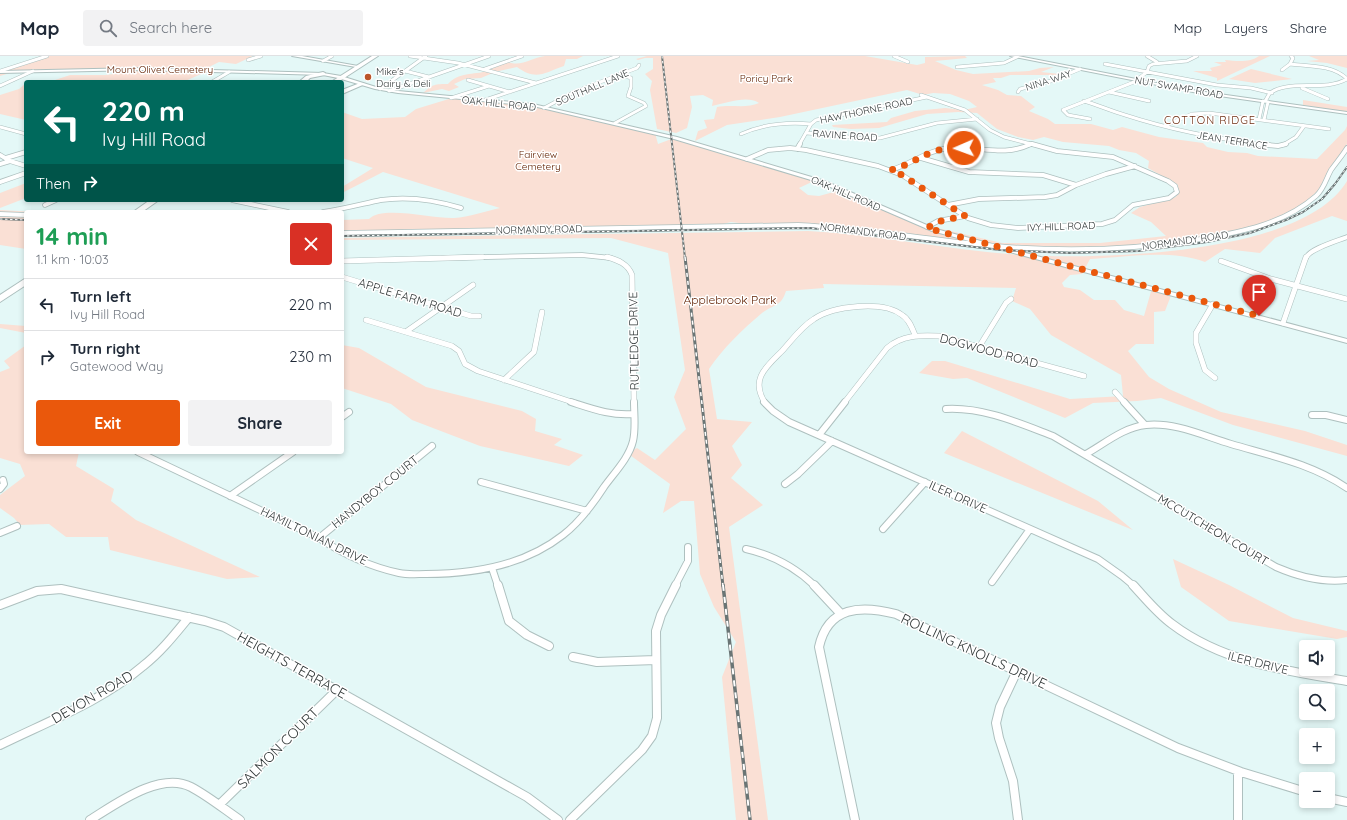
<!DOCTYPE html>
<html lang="en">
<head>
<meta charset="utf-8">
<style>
	:root { --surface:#fff; --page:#f2f2f3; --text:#1f2937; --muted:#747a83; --line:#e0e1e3; --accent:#ea580c }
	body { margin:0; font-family:Quicksand,sans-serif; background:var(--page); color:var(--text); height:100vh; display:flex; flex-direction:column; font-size:15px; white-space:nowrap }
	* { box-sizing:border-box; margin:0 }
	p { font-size:13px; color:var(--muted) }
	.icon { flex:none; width:22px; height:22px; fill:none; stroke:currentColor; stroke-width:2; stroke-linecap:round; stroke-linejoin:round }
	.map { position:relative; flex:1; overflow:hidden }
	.side { position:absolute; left:24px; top:154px; width:320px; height:244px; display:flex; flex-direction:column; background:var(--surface); border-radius:4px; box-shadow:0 2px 6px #0003 }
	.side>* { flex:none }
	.hud { position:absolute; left:24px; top:24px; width:320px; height:122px; border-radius:4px; box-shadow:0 2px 6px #0003; background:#00695c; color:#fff; overflow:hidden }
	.tools { position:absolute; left:1299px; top:584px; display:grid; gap:8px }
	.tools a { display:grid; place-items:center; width:36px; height:36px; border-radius:4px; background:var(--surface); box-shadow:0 2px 6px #0003; font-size:20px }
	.pin { position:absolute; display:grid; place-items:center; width:34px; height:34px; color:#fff; margin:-41px -17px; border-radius:50% 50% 50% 0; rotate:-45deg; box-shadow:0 0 4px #0007 }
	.pin .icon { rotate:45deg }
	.me { position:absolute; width:44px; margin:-22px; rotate:268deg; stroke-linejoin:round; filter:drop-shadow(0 0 3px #0008) }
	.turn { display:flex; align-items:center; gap:14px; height:84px; padding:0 12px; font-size:18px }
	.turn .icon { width:52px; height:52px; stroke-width:2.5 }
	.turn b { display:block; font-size:28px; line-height:34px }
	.then { display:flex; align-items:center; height:38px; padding:0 12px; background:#0003; gap:8px; font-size:15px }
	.round { display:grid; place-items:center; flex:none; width:42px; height:42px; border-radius:4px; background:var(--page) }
	.headline { display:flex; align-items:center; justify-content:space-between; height:68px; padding:0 12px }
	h1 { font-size:24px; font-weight:700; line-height:30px; color:#1e9e55 }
	.cta { display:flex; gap:8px; margin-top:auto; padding:8px 12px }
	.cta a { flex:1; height:46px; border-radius:4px; background:var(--accent); color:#fff; font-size:16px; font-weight:700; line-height:46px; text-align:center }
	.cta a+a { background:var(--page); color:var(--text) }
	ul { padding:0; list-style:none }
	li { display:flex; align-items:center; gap:12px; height:52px; padding:0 12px; border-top:1px solid var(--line) }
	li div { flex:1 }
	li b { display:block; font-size:15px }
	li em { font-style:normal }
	header { display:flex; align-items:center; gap:24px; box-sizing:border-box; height:56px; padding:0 20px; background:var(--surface); border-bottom:1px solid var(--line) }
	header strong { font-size:19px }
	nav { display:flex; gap:22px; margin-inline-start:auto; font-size:14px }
	.search { width:280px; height:36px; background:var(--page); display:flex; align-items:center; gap:10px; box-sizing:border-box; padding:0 14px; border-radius:4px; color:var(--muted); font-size:15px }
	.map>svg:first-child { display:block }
	.green { fill:#fae0d5 }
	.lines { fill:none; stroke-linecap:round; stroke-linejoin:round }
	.street-far4-casing { stroke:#aec0bf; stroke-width:4 }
	.street-far3-casing { stroke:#aec0bf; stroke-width:5.5 }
	.street-far2-casing { stroke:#aec0bf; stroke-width:6 }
	.street-far1-casing { stroke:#aec0bf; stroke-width:8 }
	.street-casing { stroke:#aec0bf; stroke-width:10 }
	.secondary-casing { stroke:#aec0bf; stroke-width:2 }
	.highway-casing { stroke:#aec0bf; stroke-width:2 }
	.street-far4 { stroke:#fff; stroke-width:3 }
	.street-far3 { stroke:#fff; stroke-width:4 }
	.street-far2 { stroke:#fff; stroke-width:5 }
	.street-far1 { stroke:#fff; stroke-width:6 }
	.street { stroke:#fff; stroke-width:8 }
	.secondary { fill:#fff; fill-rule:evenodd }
	.highway { fill:#fff; fill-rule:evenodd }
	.rail-far2-casing { stroke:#6a7575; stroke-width:2 }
	.rail-far1-casing { stroke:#6a7575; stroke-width:3 }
	.rail-casing { stroke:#6a7575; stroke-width:3.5 }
	.rail-far2 { stroke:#fff; stroke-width:1; stroke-dasharray:2.5; stroke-linecap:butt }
	.rail-far1 { stroke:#fff; stroke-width:1.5; stroke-dasharray:4; stroke-linecap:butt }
	.rail { stroke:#fff; stroke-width:2; stroke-dasharray:6; stroke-linecap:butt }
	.route { stroke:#ea580c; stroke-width:7; stroke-dasharray:0 12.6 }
	.poi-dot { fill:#bb5529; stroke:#fff; stroke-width:1.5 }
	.labels { text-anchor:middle; stroke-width:3; stroke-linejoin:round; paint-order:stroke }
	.far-park-label { font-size:10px; fill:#622203; stroke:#fff }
	.far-poi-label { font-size:10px; fill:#313838; stroke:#fff; text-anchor:start }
	.far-street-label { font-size:10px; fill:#313838; stroke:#fff }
	.far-neighbourhood-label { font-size:11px; letter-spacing:1px; fill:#6e2e12; stroke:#fff }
	.street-label { font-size:12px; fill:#313838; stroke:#fff }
	.park-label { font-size:12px; fill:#622203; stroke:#fff }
	.near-street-label { font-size:14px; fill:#313838; stroke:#fff }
</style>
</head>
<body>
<header>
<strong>Map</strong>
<div class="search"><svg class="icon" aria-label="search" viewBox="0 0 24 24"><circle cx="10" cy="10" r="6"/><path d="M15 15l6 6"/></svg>Search here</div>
<nav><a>Map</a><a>Layers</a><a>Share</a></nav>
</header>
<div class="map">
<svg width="1347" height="764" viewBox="0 0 1347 764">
	<rect width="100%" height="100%" fill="#e4f8f7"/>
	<path class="green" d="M48 0H253L236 8 219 6 201 15H208L183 26H49L70 19H105L122 17 138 13 13 16 0 20V14Z
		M545 0H583L577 3H566L564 10C544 17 536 25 517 11L495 16 481 22 465 23 454 28 459 31 449 35 442 33 423 37C433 28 435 28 448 28 458 16 474 19 487 15 494 12 501 8 508 6 522 11 531 2 545 0Z
		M647 0H865L917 9 925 7V1L965 0 967 2 935 5 956 14 973 18 1029 15 1040 12 1054 11 1041 16 1060 18 1057 19H1010L1001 22H993L996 26 982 29 998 34 1007 39 1021 40 1035 51 1029 55 1048 63 1055 68H1091L1113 74 1122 71 1159 81 1203 87 1207 91 1228 96 1247 97 1258 100 1317 103 1345 74 1347 70V88L1329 115 1321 132 1311 141 1299 151 1278 162 1251 171 1209 181 1112 192 1022 191 933 182 838 170 747 168 731 166 715 170 342 176V164L369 163C382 149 434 163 454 162 469 161 486 155 500 152L383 116 342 137V131L373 112 342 102V56L362 63 405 61 416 53 452 42 518 47 655 77 658 88 674 82 816 124 799 132 808 139 819 140 841 134 916 167 1002 187H1100L1166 180 1151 166 1131 157 1140 151 1176 141 1178 129 1148 112 1149 105 1136 97 1119 94 1109 90 1063 86 1044 81 1033 84 1018 81 997 73 977 57 958 56 927 58 879 72 851 73 833 71 832 69 887 66 891 62 915 55 945 52 964 54 977 51 969 45 950 38 933 37 923 39 907 34 780 61 727 69 695 85 698 75 707 72 704 64 714 63 717 51C731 48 746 53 759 47 747 39 727 47 712 50L713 44 703 39 690 40 692 51 687 72 676 77 657 73 650 34 652 25 645 18 653 13V2H645L638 4 636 3Z
		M1259 0H1270L1217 25V22L1193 15H1212L1210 12 1222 9 1214 6H1226L1225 4C1236 5 1250 7 1259 0Z
		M1309 0H1347V12L1327 7 1307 5 1319 4Z
		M1251 13 1292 23 1255 27 1229 23Z
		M26 27V64L0 58V39L19 33Z
		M1303 44 1347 51V56L1303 49Z
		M1347 125V165L1332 160 1275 182 1260 197 1225 193 1205 206C1170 193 1127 201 1090 203L1082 218 1070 219 1062 227 1064 231 1080 234 1094 244H1115L1124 254 1144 260 1152 232 1172 237 1165 255 1154 256V288H1136L1128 295 1149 321 1169 333 1221 356 1305 375 1347 389V400L1233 369 1161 342 1137 345 1093 347 1065 362 967 322 953 323 919 317 932 305H945L1070 343 1123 340 1121 319 1051 279 1030 253 1012 245 1016 232 823 228 824 232 786 235C781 251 774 248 762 257 743 273 723 292 709 313L717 363 752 366 732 390 742 409 731 422 763 449 729 471 768 764H736L722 621 736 586 714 551 700 518 694 445H681L663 457 670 428 627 397 637 392 655 404 686 373 674 341 685 314 668 197 611 182 342 184V182L386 181 808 175C887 179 965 198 1045 200 1120 202 1305 196 1347 125Z
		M26 127V142L0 152V137Z
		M0 154 35 156H26V193L0 189Z
		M0 268 26 270V277L0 272Z
		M26 289V396H79L76 410 114 433 111 445 136 464 260 521 227 523 110 494 108 481H66L49 468 20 469 14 462 0 452V439L25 420 20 408 0 402V316L10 312 4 305Z
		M342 289 359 292 426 331 522 355 536 363 535 375 562 383 554 389 583 399 569 410 480 390 412 364 391 348 342 332Z
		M962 375 1098 445 1133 474 944 397Z
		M1173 503 1229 529 1293 562 1347 575V581L1337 583 1229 565 1181 531Z"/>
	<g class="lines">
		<defs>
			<path id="street-far4" d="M410 0 458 7 536 27
				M894 0 908 6
				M1147 0 1157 6
				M248 4 261 0
				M323 5 332 0
				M1105 8 1217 29 1251 32 1272 37
				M957 11 1004 7 1017 1
				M485 13 522 0
				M1282 14 1290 8 1293 2 1291 0
				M0 15 47 0
				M405 15 429 21
				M468 24 510 36
				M212 26 229 16
				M0 30 33 15
				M1302 32 1328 43
				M380 33 426 0
				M389 35 489 0
				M1018 36 1020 33 1051 25 1080 13
				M1109 36 1149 45
				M921 39 965 54 990 74 1004 81 1035 89
				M451 42 489 30
				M485 44 618 0
				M1084 45C1098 49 1111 55 1125 59 1171 74 1218 83 1266 89
				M1265 45C1267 43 1268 39 1270 37 1288 23 1325 36 1347 23 1334 9 1308 10 1290 8
				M544 52 574 36 637 12 639 9
				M1090 63 1068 59 1063 54 1134 26 1147 16 1149 10 1153 8 1187 5 1197 0
				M1259 63 1263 45
				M1264 64 1268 46
				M615 67 646 50 644 47 628 40 631 31V22L620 18
				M1164 70 1192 58 1209 57 1329 73
				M0 71 26 78
				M807 77 860 82H880L937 67 977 63
				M741 78C763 68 787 66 811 68
				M799 89 811 68 816 64 927 41
				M1029 89 1032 88
				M1283 89 1296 81 1304 70"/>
			<path id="street-far3" d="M1259 88 1278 90 1286 88
				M797 93 800 88
				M0 99 10 105 26 110
				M6 102 26 96
				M921 102 969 116 1043 119 1076 129
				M747 103 768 94 790 92 806 94 878 110 902 119 968 162 991 169 1018 172 1102 168 1115 164 1133 149 1169 142 1177 136 1175 130 1168 125 1113 101 1057 95 1032 88
				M0 108 10 105
				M891 114C911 108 928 94 949 92 979 89 1002 102 1031 88
				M0 126 26 117
				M232 144 288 156
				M45 149 56 144
				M948 149 979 143 1045 141 1057 139 1076 129 1106 118 1135 110
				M323 156C343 153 362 148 381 144 408 140 435 144 461 152
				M0 158 26 159
				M927 171 938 165 965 160
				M342 177 798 169C865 172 930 184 996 190 1065 196 1133 194 1201 183 1241 176 1284 168 1316 140 1324 133 1326 123 1331 114 1336 107 1342 100 1347 92
				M443 202 582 199 611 202
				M1306 202C1309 193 1337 185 1347 181"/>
			<path id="street-far2" d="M607 201C618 204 628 208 632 219L634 347
				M342 205 483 201
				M1221 205 1271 223 1347 243
				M342 221 471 260H479
				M1213 248 1196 277V287L1205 314 1215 322
				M366 264 452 290 459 295 465 308 478 315 575 347
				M1283 267 1306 201
				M407 275 473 229
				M979 291 1006 247 1011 243
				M504 324 534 296 542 256
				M1115 336 1125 347
				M765 347C750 323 766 311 782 295 792 284 801 271 814 263 833 250 883 244 902 259 909 263 912 272 915 279
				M844 347 887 292C902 279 920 279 939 280L1084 320"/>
			<path id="street-far1" d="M571 346C593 353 611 360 634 358
				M764 346 773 355 789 366 1098 503 1122 520 1134 530
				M1124 346 1145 369
				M946 353C983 351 1019 367 1053 380L1276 511C1299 521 1322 527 1347 524
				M1312 359H1326L1347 364
				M342 361 349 356
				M819 379 845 346
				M138 396 319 482C343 498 371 511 399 517 408 519 417 518 426 518 474 518 525 509 563 479 580 466 593 448 604 431 614 417 629 402 633 385 636 372 634 358 634 346
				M1086 398C1104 388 1124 371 1146 369 1175 366 1204 380 1231 388 1272 400 1312 408 1347 432
				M481 426 587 455
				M785 428 798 418 832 385
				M0 433 4 428 3 424
				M230 440 293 396
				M883 473 925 426
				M0 477 17 470
				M319 482 432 390
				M746 493C773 499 795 511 815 530
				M492 512 498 530
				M992 526 1030 473
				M675 530 688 505V491"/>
			<path id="street" d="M498 529 509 565 527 579 549 590
				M814 529 841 558
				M1133 529C1146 543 1157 557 1172 568 1222 606 1286 615 1347 625
				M0 549 37 535 61 533 205 565 224 571 527 741 558 764
				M573 601 597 606 656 604
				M1017 615 1000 651 996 667 999 682 1013 725 1018 764
				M0 689C49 665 102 645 143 610 161 596 175 578 189 561
				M1238 715V764
				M1328 742 1347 746
				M219 749 337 634
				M90 764C116 748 160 715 191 731 208 740 224 753 240 764
				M570 764 642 694 652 680 657 662 656 575 661 559 676 529
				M855 764 819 591C828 550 861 549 896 558L1178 692 1241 716 1306 736"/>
			<path id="secondary" d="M292 0H302L358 10 356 11Z
				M1010 0H1018L1198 35 1347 56V58L1198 37Z
				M140 12 323 17 341 20 376 31 398 35 533 48 677 81 825 125 936 173 1347 283V287L932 175 821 127 674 83 533 50 398 37 375 33 338 22 323 19 140 14 0 17V15Z"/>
			<path id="highway" d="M372 0H378L338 26H331Z
				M323 16 325 17V19L310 22 307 25 308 26 300 25 306 20Z
				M360 27 365 28 342 38V34Z
				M150 144H159L142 156H133Z
				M26 222V229L0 246V239Z"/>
		</defs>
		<use href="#street-far4" class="street-far4-casing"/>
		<use href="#street-far3" class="street-far3-casing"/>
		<use href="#street-far2" class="street-far2-casing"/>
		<use href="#street-far1" class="street-far1-casing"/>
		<use href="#street" class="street-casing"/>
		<use href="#secondary" class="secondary-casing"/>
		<use href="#highway" class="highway-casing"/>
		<use href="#street-far4" class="street-far4"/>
		<use href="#street-far3" class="street-far3"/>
		<use href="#street-far2" class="street-far2"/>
		<use href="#street-far1" class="street-far1"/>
		<use href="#street" class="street"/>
		<use href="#secondary" class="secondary"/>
		<use href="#highway" class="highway"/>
		<defs>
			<path id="rail-far2" d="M662 0 685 202
				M0 163 26 164
				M342 180 810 172 1000 194 1070 197 1139 195 1207 186 1250 177 1286 164 1303 156 1322 143 1335 128 1347 111"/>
			<path id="rail-far1" d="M685 201 723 530"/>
			<path id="rail" d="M723 529 750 764"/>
		</defs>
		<use href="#rail-far2" class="rail-far2-casing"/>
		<use href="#rail-far1" class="rail-far1-casing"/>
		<use href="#rail" class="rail-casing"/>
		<use href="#rail-far2" class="rail-far2"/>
		<use href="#rail-far1" class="rail-far1"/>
		<use href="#rail" class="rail"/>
	</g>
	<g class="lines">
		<path class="route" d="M964 92C955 92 945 92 935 95 920 100 907 110 891 114L902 119 965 160 943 164 927 172 1259 260"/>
	</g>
	<circle class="poi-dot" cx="368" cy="21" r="4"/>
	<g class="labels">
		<g class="far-park-label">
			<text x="160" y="17">Mount Olivet Cemetery</text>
			<text x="766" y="26">Poricy Park</text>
			<text x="538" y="102">Fairview<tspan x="538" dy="12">Cemetery</tspan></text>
		</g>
		<g class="far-poi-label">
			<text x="376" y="19">Mike's<tspan x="376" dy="12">Dairy &amp; Deli</tspan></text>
		</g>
		<g class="far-street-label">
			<text transform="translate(1048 24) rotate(-18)" y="4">NINA WAY</text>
			<text transform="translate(592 31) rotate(-23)" y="4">SOUTHALL LANE</text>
			<text transform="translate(1179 31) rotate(10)" y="4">NUT SWAMP ROAD</text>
			<text transform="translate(499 47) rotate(6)" y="4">OAK HILL ROAD</text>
			<text transform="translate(866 54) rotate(-12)" y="4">HAWTHORNE ROAD</text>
			<text transform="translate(845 79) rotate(4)" y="4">RAVINE ROAD</text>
			<text transform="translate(1232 84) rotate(9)" y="4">JEAN TERRACE</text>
			<text transform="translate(846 137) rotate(23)" y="4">OAK HILL ROAD</text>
			<text transform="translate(1061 170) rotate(-2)" y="4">IVY HILL ROAD</text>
			<text transform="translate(539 173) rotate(-1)" y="4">NORMANDY ROAD</text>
			<text transform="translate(863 175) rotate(7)" y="4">NORMANDY ROAD</text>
			<text transform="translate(1185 184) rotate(-8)" y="4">NORMANDY ROAD</text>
		</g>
		<g class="far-neighbourhood-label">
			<text x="1210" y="68">COTTON RIDGE</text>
		</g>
		<g class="street-label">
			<text transform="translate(410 242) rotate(17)" y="4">APPLE FARM ROAD</text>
			<text transform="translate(634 285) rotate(-91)" y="4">RUTLEDGE DRIVE</text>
			<text transform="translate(989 295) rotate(15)" y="4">DOGWOOD ROAD</text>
			<text transform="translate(375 436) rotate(-39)" y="4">HANDYBOY COURT</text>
			<text transform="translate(958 441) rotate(24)" y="4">ILER DRIVE</text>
			<text transform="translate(1213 474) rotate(31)" y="4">MCCUTCHEON COURT</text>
			<text transform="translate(314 480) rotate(26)" y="4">HAMILTONIAN DRIVE</text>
			<text transform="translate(1258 607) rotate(14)" y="4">ILER DRIVE</text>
		</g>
		<g class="park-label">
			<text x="730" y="248">Applebrook Park</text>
		</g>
		<g class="near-street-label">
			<text transform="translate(974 595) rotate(25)" y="5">ROLLING KNOLLS DRIVE</text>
			<text transform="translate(292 609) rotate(29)" y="5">HEIGHTS TERRACE</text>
			<text transform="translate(92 641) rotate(-30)" y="5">DEVON ROAD</text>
			<text transform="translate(278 692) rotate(-45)" y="5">SALMON COURT</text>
		</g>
	</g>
</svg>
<div class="tools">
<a><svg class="icon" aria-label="sound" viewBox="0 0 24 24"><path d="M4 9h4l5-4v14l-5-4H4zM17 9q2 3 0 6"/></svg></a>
<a><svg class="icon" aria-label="search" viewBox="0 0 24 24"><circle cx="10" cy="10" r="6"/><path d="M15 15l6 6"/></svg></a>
<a>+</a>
<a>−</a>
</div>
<div class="pin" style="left:1259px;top:260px;background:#d93025"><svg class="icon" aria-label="arrive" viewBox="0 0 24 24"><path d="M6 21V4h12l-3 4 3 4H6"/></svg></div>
<svg class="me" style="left:964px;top:92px" viewBox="-20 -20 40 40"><circle r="17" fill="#ea580c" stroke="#fff" stroke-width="3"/><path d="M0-11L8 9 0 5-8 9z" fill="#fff"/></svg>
<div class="hud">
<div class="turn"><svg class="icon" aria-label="left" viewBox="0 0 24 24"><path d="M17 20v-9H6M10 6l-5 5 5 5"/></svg><div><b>220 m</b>Ivy Hill Road</div></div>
<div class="then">Then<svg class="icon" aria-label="right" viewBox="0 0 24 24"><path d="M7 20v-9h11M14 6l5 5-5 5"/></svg></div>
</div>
<section class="side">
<div class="headline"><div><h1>14 min</h1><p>1.1 km · 10:03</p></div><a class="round" style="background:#d93025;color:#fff"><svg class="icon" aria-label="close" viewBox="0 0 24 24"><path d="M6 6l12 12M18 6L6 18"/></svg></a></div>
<ul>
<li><svg class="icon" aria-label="left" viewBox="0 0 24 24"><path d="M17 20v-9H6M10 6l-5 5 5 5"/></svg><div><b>Turn left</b><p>Ivy Hill Road</p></div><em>220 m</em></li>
<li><svg class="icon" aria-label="right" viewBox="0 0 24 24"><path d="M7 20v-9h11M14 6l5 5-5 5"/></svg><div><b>Turn right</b><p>Gatewood Way</p></div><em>230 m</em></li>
</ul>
<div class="cta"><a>Exit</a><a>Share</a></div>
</section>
</div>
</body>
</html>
